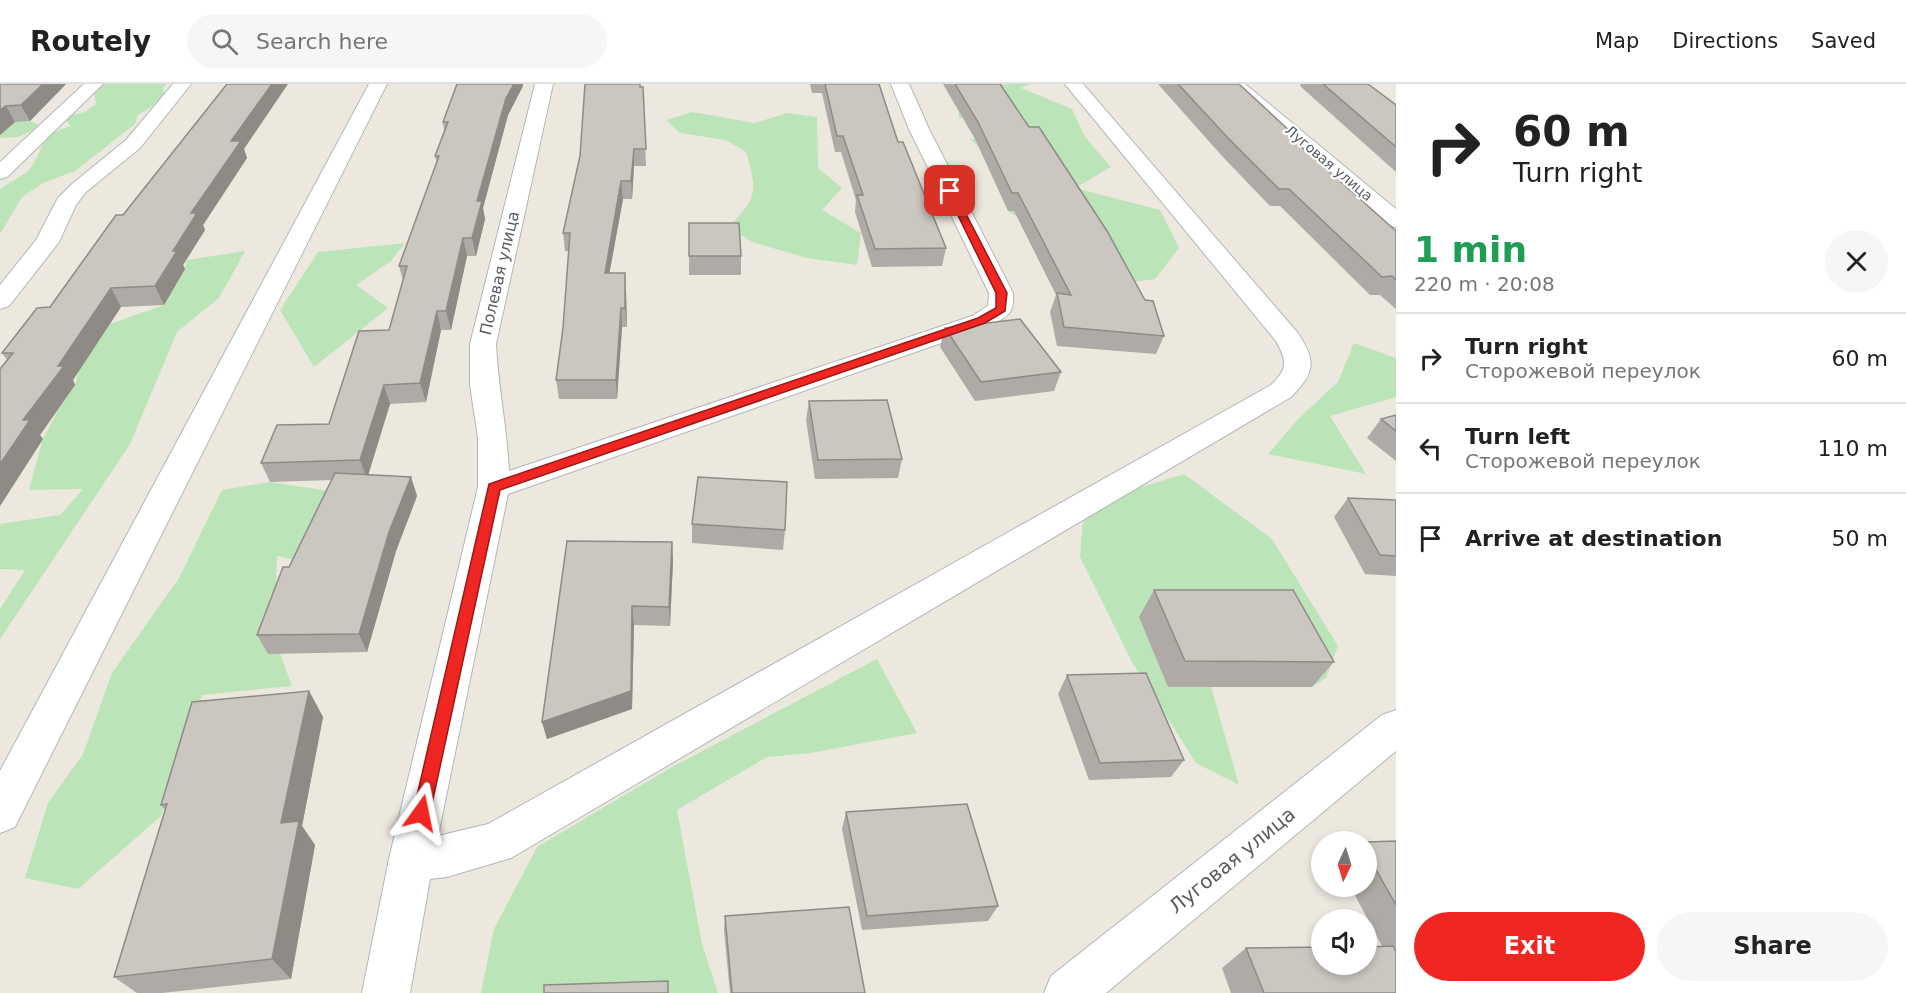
<!DOCTYPE html>
<html lang="en">
<head>
<meta charset="utf-8">
<style>
	:root { --surface:#fff; --page:#f6f6f6; --text:#222; --muted:#767676; --line:#e0e0e0; --accent:#ef2621 }
	body { margin:0; font-family:"DejaVu Sans",sans-serif; background:var(--page); color:var(--text); height:100vh; display:flex; flex-direction:column; font-size:22px; white-space:nowrap }
	* { box-sizing:border-box; margin:0 }
	p { font-size:20px; color:var(--muted) }
	.icon { flex:none; width:33px; height:33px; fill:none; stroke:currentColor; stroke-width:2; stroke-linecap:round; stroke-linejoin:round }
	.map { position:relative; flex:1; overflow:hidden }
	.drawer { display:flex; flex-direction:column; background:var(--surface); width:510px }
	.drawer>* { flex:none }
	.top-card { background:#fff; color:var(--text); overflow:hidden }
	.needle { width:39px; rotate:184deg }
	.buttons { position:absolute; left:1311px; top:747px; display:grid; gap:12px }
	.buttons a { display:grid; place-items:center; width:66px; height:66px; border-radius:50%; background:var(--surface); box-shadow:0 3px 9px #0003; font-size:30px }
	.pin { position:absolute; display:grid; place-items:center; width:51px; height:51px; color:#fff; margin:-26px; border-radius:12px; box-shadow:0 3px 9px #0006 }
	.me { position:absolute; width:66px; margin:-33px; rotate:12deg; stroke-linejoin:round; filter:drop-shadow(0 0 4px #0008) }
	.turn { display:flex; align-items:center; gap:21px; height:126px; padding:0 18px; font-size:27px }
	.turn .icon { width:78px; height:78px; stroke-width:2.5 }
	.turn b { display:block; font-size:42px; line-height:51px }
	.round { display:grid; place-items:center; flex:none; width:63px; height:63px; border-radius:32px; background:var(--page) }
	.headline { display:flex; align-items:center; justify-content:space-between; height:102px; padding:0 18px }
	h1 { font-size:36px; font-weight:700; line-height:45px; color:#1e9e55 }
	.cta { display:flex; gap:12px; margin-top:auto; padding:12px 18px }
	.cta a { flex:1; height:69px; border-radius:36px; background:var(--accent); color:#fff; font-size:24px; font-weight:700; line-height:69px; text-align:center }
	.cta a+a { background:var(--page); color:var(--text) }
	ul { padding:0; list-style:none }
	li { display:flex; align-items:center; gap:18px; height:90px; padding:0 18px; border-top:2px solid var(--line) }
	li div { flex:1 }
	li b { display:block; font-size:22px }
	li em { font-style:normal }
	header { display:flex; align-items:center; gap:36px; box-sizing:border-box; height:84px; padding:0 30px; background:var(--surface); border-bottom:2px solid var(--line) }
	header strong { font-size:28px }
	nav { display:flex; gap:33px; margin-inline-start:auto; font-size:21px }
	.search { width:420px; height:54px; background:var(--page); display:flex; align-items:center; gap:15px; box-sizing:border-box; padding:0 21px; border-radius:33px; color:var(--muted); font-size:22px }
	main { display:flex; flex:1; min-height:0 }
	.map>svg:first-child { display:block }
	.green { fill:#bbe5b9 }
	.lines { fill:none; stroke-linecap:round; stroke-linejoin:round }
	.minor-casing { stroke:#b2b6ba; stroke-width:2 }
	.minor { fill:#fff; fill-rule:evenodd }
	.wall { fill:#afaaa5 }
	.shaded-wall { fill:#8e8b86 }
	.building { fill:#cbc6c0; stroke:#8e8b86; stroke-width:1.5 }
	.route { fill:#ef2621; stroke:#9b1915; stroke-width:1.5 }
	.labels { text-anchor:middle; stroke-width:4.5; stroke-linejoin:round; paint-order:stroke }
	.far-street-label { font-size:14px; fill:#585c60; stroke:#fff }
	.street-label { font-size:16px; fill:#585c60; stroke:#fff }
	.near-street-label { font-size:20px; fill:#585c60; stroke:#fff }
</style>
</head>
<body>
<header>
<strong>Routely</strong>
<div class="search"><svg class="icon" aria-label="search" viewBox="0 0 24 24"><circle cx="10" cy="10" r="6"/><path d="M15 15l6 6"/></svg>Search here</div>
<nav><a>Map</a><a>Directions</a><a>Saved</a></nav>
</header>
<main>
<div class="map">
<svg width="1396" height="909" viewBox="0 0 1396 909">
	<rect width="100%" height="100%" fill="#ece8de"/>
	<path class="green" d="M102 0H167L163 4 164 10 154 21 138 31 135 40 75 87 43 99 22 113 0 150V105C9 98 24 92 31 83 49 59 35 53 71 42L66 36 67 32 85 28 96 20 94 8Z
		M944 0H1030L1021 4 1072 25 1085 53 1111 83 1075 104 1160 126 1179 164 1155 195 1119 200 1008 127H1070L1055 98H995C996 83 982 64 970 55L1020 54 1007 33 959 34 958 21Z
		M692 28 755 39 787 29 817 33 818 84 842 104 822 126 861 149 857 181 807 174 752 158 729 143C757 113 758 109 746 68L726 56 680 49 666 36Z
		M30 37 42 42 18 53 0 54V38Z
		M405 159 391 177 356 201 388 224 314 283 280 226 318 168Z
		M245 167 219 214 177 248 130 360 0 555V525L25 486 0 485V440L60 431 83 405 29 406 43 355 58 326 75 301 79 286 110 240 164 221 185 185 187 176Z
		M1354 259 1396 274V313L1330 332 1366 390 1268 370 1298 335 1338 298Z
		M1184 390 1272 455 1338 562 1326 594 1312 603 1273 533 1168 603H1211L1239 701 1196 679 1132 578 1080 473 1084 420Z
		M270 398 343 409 309 479 277 472 274 553 292 602 202 611 161 732 78 805 25 794 48 719 83 670 112 589 179 494 222 406Z
		M877 575 917 649 811 669 767 673 677 726 702 860 718 909H481L494 845 537 763 672 683Z"/>
	<g class="lines">
		<defs>
			<path id="minor" d="M84 0H103L7 93 0 95V78Z
				M173 0H191L140 64 86 108 76 121 59 158 9 222 0 225V201L36 156 58 114 72 100 126 56Z
				M369 0H387L15 743 0 749V687Z
				M535 0H553L496 260C498 303 507 344 509 387L972 232 988 222 989 209 909 45 891 0H909L929 45 1013 209C1014 232 1008 231 990 242L508 410 438 752 488 740 1271 301C1288 285 1287 277 1276 257L1065 0H1083L1297 248C1317 277 1315 289 1291 313L511 774 447 793 430 795 410 909H362L389 775 478 403V354L470 301V260Z
				M1225 0H1245L1396 125V143L1388 141Z
				M1396 626V667L1106 909H1044L1051 892 1382 631Z"/>
		</defs>
		<use href="#minor" class="minor-casing"/>
		<use href="#minor" class="minor"/>
	</g>
	<path class="wall" d="M0 0H66L30 37 15 38 0 51Z
		M585 0H640V3H643L646 82H634L632 115H623L609 189 626 207 627 243H622L617 315H559L556 296 563 244 569 167H565L563 149 580 72Z
		M810 0H879L898 58 946 164 942 182 872 183 855 128 856 116 841 68H835L822 9H812Z
		M943 0H1000L1164 252 1156 270 1057 262 1050 228 1056 211 1014 127H1008L975 55Z
		M1158 0H1239L1293 50 1291 53 1396 147V225L1380 211H1370L1280 122H1270L1222 72Z
		M1301 0H1368L1396 21V88L1300 2Z
		M523 2 508 31 483 124 485 135 476 172H467L451 246H441L426 318 390 320 368 391 411 393 417 412 396 467 367 568 268 570 257 551 289 483 332 396 270 398 261 379 329 340 389 246 403 197 399 182 437 80 435 72 444 47 443 38Z
		M244 65 247 74 203 141 205 146 183 181 185 185 164 221 121 223 73 296 75 301 40 351 43 355 0 422 7 276 2 269 50 223 123 131Z
		M689 139 741 172V191H689Z
		M945 244 1061 288 1054 307 975 317 940 263Z
		M809 317 902 375 898 394 815 395 806 336Z
		M1396 331V377L1367 354 1381 335Z
		M1348 414 1396 416V492L1365 490 1334 433Z
		M692 440 785 446 783 466 692 459Z
		M672 458 673 477 670 542 634 541 632 625 547 655 542 638Z
		M1154 506 1334 578 1312 603H1168L1139 533Z
		M1067 591 1184 676 1171 693 1089 696 1058 610Z
		M309 607 323 633 302 742 315 761 291 895 162 909H137L114 893 165 726 161 721Z
		M846 728 998 822 988 837 862 846 842 745Z
		M1396 757V909H1231L1222 884 1246 864 1382 862 1350 802H1366V758Z
		M725 832 865 909H730L724 846Z"/>
	<path class="shaded-wall" d="M43 0H66L30 37 21 21Z
		M272 0H288L244 65 247 74 203 141 205 146 183 181 185 185 164 221 155 202 191 129 231 57Z
		M514 0H523V2L508 31 483 124 485 135 476 172 472 154 477 117 506 14Z
		M6 22 15 38 0 51V26Z
		M634 65V82L632 115 631 97Z
		M621 97 623 115 606 208 605 189Z
		M463 154 467 172 451 246 446 227Z
		M625 189 626 207 627 243 625 224Z
		M111 204 121 223 73 296 75 301 40 351 43 355 0 422V380L23 336 58 282Z
		M621 224 622 243 617 315 616 296Z
		M437 227 441 246 426 318 420 299Z
		M384 301 390 320 367 395 360 376Z
		M411 393 417 412 396 467 367 568 359 550 389 448Z
		M672 458 673 477 670 542 669 523Z
		M632 522 634 541 632 625 547 655 542 638Z
		M309 607 323 633 302 742 315 761 291 895 272 875 281 739Z"/>
	<path class="building" d="M0 0H43L21 21 6 22 0 26Z
		M227 0H272L231 57H241L191 129H197L173 167H177L155 202 111 204 58 282H64L23 336H30L0 380V285L13 269H2L37 224 50 223 116 131H123Z
		M457 0H514L506 14 477 117H482L472 154H463L446 227H437L420 299 384 301 360 376 261 379 277 341 329 340 359 247 389 246 407 182H399L439 72H435L448 38H443Z
		M585 0H640V3H643L646 65H634L631 97H621L605 189H625V224H621L616 296H556L563 244 570 149H563L580 72Z
		M825 0H879L898 58H903L946 164 875 165 857 111H863L843 52H837Z
		M955 0H1000L1029 43H1039L1107 147 1145 216 1153 217 1164 252 1064 243 1057 209 1071 211 1018 109H1012L978 38Z
		M1178 0H1239L1293 50H1287L1396 147V196L1392 192 1382 193 1289 105H1279L1229 55Z
		M1323 0H1368L1396 21V63Z
		M689 139H739L741 172H689Z
		M1020 235 1061 288 981 298 945 244Z
		M887 316 902 375 818 376 809 317Z
		M1396 331V347L1381 335Z
		M335 389 411 393 389 448 359 550 257 551 283 483H289Z
		M698 393 787 398 785 446 692 440Z
		M1348 414 1396 416V472L1380 471Z
		M567 457 672 458 669 523 632 522 631 607 542 638Z
		M1154 506H1293L1334 578 1185 577Z
		M1146 589 1184 676 1100 679 1067 591Z
		M309 607 281 739 299 737 272 875 114 893 167 720 161 721 192 618Z
		M967 720 998 822 867 832 846 728Z
		M1396 757V821L1366 768V758Z
		M849 823 865 909H732L725 832Z
		M1393 862 1396 868V909H1264L1246 864 1322 863V880H1366V863Z
		M668 897V909H544V901Z"/>
	<path class="route" d="M950 104 954 107 1007 209 1005 227 985 239 500 406 430 729 428 734 421 737 415 734 413 729 489 400 978 234 996 224V209L946 107Z"/>
	<g class="labels">
		<g class="far-street-label">
			<text transform="translate(1329 79) rotate(40)" y="5">Луговая улица</text>
		</g>
		<g class="street-label">
			<text transform="translate(499 189) rotate(-77)" y="6">Полевая улица</text>
		</g>
		<g class="near-street-label">
			<text transform="translate(1232 776) rotate(-39)" y="7">Луговая улица</text>
		</g>
	</g>
</svg>
<div class="buttons">
<a><svg class="needle" viewBox="-14 -14 28 28"><path d="M0-13l5 13h-10z" fill="#e53935"/><path d="M0 13l5-13h-10z" fill="#767676"/></svg></a>
<a><svg class="icon" aria-label="sound" viewBox="0 0 24 24"><path d="M4 9h4l5-4v14l-5-4H4zM17 9q2 3 0 6"/></svg></a>
</div>
<div class="pin" style="left:950px;top:107px;background:#d93025"><svg class="icon" aria-label="arrive" viewBox="0 0 24 24"><path d="M6 21V4h12l-3 4 3 4H6"/></svg></div>
<svg class="me" style="left:421px;top:729px" viewBox="-20 -20 40 40"><path d="M0-17L14 15 0 8-14 15z" fill="#ef2621" stroke="#fff" stroke-width="4"/></svg>
</div>
<section class="drawer">
<div class="top-card">
<div class="turn"><svg class="icon" aria-label="right" viewBox="0 0 24 24"><path d="M7 20v-9h11M14 6l5 5-5 5"/></svg><div><b>60 m</b>Turn right</div></div>
</div>
<div class="headline"><div><h1>1 min</h1><p>220 m · 20:08</p></div><a class="round"><svg class="icon" aria-label="close" viewBox="0 0 24 24"><path d="M6 6l12 12M18 6L6 18"/></svg></a></div>
<ul>
<li><svg class="icon" aria-label="right" viewBox="0 0 24 24"><path d="M7 20v-9h11M14 6l5 5-5 5"/></svg><div><b>Turn right</b><p>Сторожевой переулок</p></div><em>60 m</em></li>
<li><svg class="icon" aria-label="left" viewBox="0 0 24 24"><path d="M17 20v-9H6M10 6l-5 5 5 5"/></svg><div><b>Turn left</b><p>Сторожевой переулок</p></div><em>110 m</em></li>
<li><svg class="icon" aria-label="arrive" viewBox="0 0 24 24"><path d="M6 21V4h12l-3 4 3 4H6"/></svg><div><b>Arrive at destination</b></div><em>50 m</em></li>
</ul>
<div class="cta"><a>Exit</a><a>Share</a></div>
</section>
</main>
</body>
</html>
